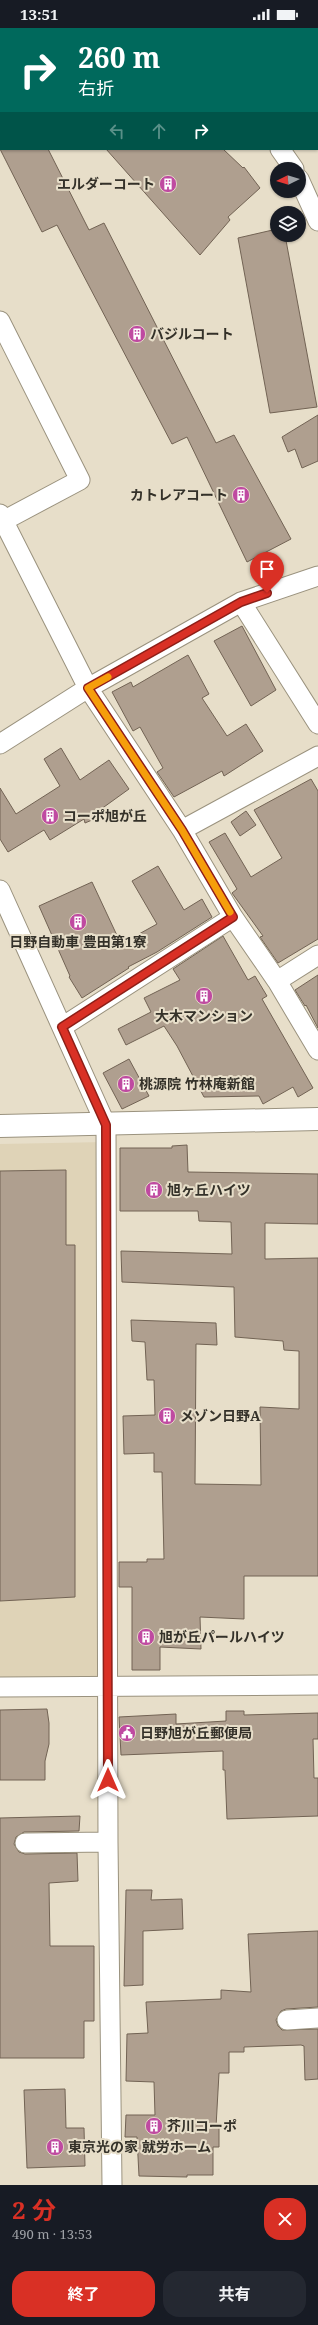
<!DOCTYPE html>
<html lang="ja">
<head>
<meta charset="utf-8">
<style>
	:root { --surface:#171b24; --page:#242831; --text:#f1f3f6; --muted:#9ea1a6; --accent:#d93025 }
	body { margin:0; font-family:"Noto Serif","Noto Sans JP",serif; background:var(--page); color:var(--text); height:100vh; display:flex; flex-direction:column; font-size:15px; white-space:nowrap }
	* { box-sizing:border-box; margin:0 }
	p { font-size:13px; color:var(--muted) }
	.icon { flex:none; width:22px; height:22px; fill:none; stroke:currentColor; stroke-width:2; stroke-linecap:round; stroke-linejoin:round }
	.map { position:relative; height:2157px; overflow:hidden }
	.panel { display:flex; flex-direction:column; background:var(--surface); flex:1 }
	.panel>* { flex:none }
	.hud { position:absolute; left:0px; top:0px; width:318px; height:122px; box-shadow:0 1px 3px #0004; background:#00695c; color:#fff; overflow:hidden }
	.needle { width:26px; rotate:265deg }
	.controls { position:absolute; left:270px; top:134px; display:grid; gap:8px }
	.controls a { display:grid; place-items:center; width:36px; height:36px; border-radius:50%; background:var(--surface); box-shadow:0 1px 3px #0004; font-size:20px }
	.pin { position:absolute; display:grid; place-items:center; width:34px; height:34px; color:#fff; margin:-41px -17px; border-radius:50% 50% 50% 0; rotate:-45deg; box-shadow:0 0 4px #0007 }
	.pin .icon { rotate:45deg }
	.me { position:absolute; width:44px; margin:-22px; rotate:0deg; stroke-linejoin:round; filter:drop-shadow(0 0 3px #0008) }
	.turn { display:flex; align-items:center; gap:14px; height:84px; padding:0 12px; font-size:18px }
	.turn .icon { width:52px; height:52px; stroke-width:2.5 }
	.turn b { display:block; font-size:28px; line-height:34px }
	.lanes { display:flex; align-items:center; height:38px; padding:0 12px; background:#0003; justify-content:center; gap:20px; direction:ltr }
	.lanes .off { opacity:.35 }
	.round { display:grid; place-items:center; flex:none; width:42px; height:42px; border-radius:16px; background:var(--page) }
	.overview { display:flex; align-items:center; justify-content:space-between; height:68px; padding:0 12px }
	h1 { font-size:24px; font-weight:700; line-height:30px; color:var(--accent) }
	.button { display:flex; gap:8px; margin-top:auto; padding:8px 12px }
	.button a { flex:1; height:46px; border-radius:16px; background:var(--accent); color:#fff; font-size:16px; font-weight:700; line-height:46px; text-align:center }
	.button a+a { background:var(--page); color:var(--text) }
	.status { display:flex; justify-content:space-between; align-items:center; height:28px; padding:0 20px; background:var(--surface); direction:ltr }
	.status svg { height:11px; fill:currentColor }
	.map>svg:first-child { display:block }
	.built { fill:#dfd3b7 }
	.building { fill:#af9f8f; stroke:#726354 }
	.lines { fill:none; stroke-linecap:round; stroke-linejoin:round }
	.street-casing { stroke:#9a927e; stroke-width:21 }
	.secondary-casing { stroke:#9a927e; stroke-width:24 }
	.street { stroke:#fff; stroke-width:19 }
	.secondary { stroke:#fff; stroke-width:22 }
	.route-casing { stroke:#8d1f18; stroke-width:10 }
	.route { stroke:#d93025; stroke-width:7 }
	.slow { stroke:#f59e0b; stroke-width:7 }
	.labels { text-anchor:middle; stroke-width:4; stroke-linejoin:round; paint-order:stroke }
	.poi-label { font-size:14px; font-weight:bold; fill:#343129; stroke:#e7dec9; text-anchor:start }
</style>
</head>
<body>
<div class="status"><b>13:51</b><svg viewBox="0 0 49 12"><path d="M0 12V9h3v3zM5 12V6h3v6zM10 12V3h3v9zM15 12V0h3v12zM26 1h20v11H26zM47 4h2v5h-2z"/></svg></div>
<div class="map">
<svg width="318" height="2157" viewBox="0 0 318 2157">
	<rect width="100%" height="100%" fill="#e7dec9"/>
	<path class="built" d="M106 1114 108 1659H0V1116Z"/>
	<path class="building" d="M0 121H48L89 202 104 195 216 415 234 407 291 511 247 534 187 409 172 416 57 197 42 204Z
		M106 121H223L243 140 244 139 260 160 228 189 230 192 200 227Z
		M277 201V207H285L317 379 270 385 238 210Z
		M318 387V433L302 440 295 421 288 424 282 409Z
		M242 598 276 662 251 678 214 613Z
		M188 627 209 666 202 670 227 708 246 696 263 723 224 748 222 743 174 769 157 744 163 740 140 699 133 703 112 664 131 654 133 659Z
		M61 720 80 752 109 732 129 761 97 784 99 789 85 795 84 791 50 812 44 802 8 824 0 811V760L16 786 60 758 44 731Z
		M311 751 318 763V911L278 935 260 909 263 908 232 865 237 861 209 814 225 805 251 849 282 830 254 782Z
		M246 783 256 797 240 808 231 794Z
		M158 838 184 882 202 871 212 889 157 924 128 939 129 940 82 970 69 949 70 948 39 878 92 854 121 916 157 896 132 853Z
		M223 908 248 952 255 948 267 968 262 971 313 1060 298 1069 293 1059 263 1076 259 1068 204 1069 177 1018 164 998 126 1017 118 1001 151 984 144 970 180 952 173 941Z
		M318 947V1000L306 977 305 978 295 962Z
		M129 1031 149 1068 122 1081 103 1045Z
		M187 1117 188 1144 318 1146V1196L265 1195V1231L318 1230V1548H244V1591L200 1589 201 1621 160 1619V1642H132V1559H119V1534H147V1531H164L162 1444H154V1425L124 1426 123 1388 155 1387 154 1352H147L145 1314 132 1313 131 1292 216 1295 217 1317 196 1316 195 1456 261 1457 260 1379 299 1381V1323L284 1322 283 1313 235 1309 234 1259 122 1254 121 1223 232 1226 231 1194 199 1193 198 1183H120V1120H172V1118Z
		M66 1142V1217H75V1569L0 1573V1143Z
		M47 1681 49 1695V1716L45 1733V1752H0V1682Z
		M226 1683H244V1687L318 1685V1711H313L314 1750H318V1788L227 1791 225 1742H223V1723L121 1727 119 1689 176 1686V1696L226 1693Z
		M80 1788 79 1803 24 1804 16 1809 14 1816 19 1824 25 1826 77 1825 78 1853 49 1855 50 1918H94V1993H84V2030H0V1790Z
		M126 1862H152L151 1872 182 1871 183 1901 143 1903V1957L124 1958Z
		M318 1903V1979L286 1981 281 1983 276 1992 278 1998 282 2002 318 2001V2051L305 2052 304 2018 301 2017 244 2019V2024H229V2045H219L216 2099H219V2119H213V2147H187V2149L139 2148 137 2109H125L126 2087H155L154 2054 126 2053 127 2006 148 2005 146 1974 221 1971V1962L251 1964 248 1906Z
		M65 2061 66 2100H84L85 2138 27 2140 24 2062Z"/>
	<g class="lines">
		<defs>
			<path id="street" d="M98 0 100 1
				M280 121 294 141
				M299 151 318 193
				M0 293 80 452 3 493
				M0 486 88 660 182 802 233 889 277 953 318 1022
				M241 574 318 696
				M0 716 88 660 241 574 318 548
				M182 802 318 728
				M0 862 106 1097 108 1814 112 2157
				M277 953 318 927
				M62 999 233 889
				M0 1659 318 1657
				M25 1815 108 1814
				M287 1992 318 1990"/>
			<path id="secondary" d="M0 1098 318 1091"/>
		</defs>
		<use href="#street" class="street-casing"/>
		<use href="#secondary" class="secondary-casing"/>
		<use href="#street" class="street"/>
		<use href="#secondary" class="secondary"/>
	</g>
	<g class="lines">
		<defs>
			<path id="route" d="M108 1752 106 1097 62 999 233 889 182 802 88 660 241 574 267 565"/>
		</defs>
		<use href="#route" class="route-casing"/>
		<use href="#route" class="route"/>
		<path class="slow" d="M108 649 88 660 182 802 230 884"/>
	</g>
	<defs>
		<symbol id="building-disc" viewBox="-11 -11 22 22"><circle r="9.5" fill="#bf4aa1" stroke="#e7dec9"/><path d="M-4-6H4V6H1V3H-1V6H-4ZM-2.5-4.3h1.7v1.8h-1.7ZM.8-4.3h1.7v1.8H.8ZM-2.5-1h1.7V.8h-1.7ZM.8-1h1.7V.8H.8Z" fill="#fff"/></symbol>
		<symbol id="civic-disc" viewBox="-11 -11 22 22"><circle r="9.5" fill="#bf4aa1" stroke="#e7dec9"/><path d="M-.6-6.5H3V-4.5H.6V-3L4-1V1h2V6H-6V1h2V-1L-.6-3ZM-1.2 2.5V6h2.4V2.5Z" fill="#fff"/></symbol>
	</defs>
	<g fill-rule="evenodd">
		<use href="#building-disc" x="158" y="146" width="20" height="20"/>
		<use href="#building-disc" x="127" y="296" width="20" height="20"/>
		<use href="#building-disc" x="231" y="457" width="20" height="20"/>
		<use href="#building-disc" x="40" y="778" width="20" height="20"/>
		<use href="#building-disc" x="68" y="884" width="20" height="20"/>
		<use href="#building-disc" x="194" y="958" width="20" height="20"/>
		<use href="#building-disc" x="116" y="1046" width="20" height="20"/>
		<use href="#building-disc" x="144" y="1152" width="20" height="20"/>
		<use href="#building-disc" x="157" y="1378" width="20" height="20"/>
		<use href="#building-disc" x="136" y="1599" width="20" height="20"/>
		<use href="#civic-disc" x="117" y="1695" width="20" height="20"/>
		<use href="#building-disc" x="144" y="2088" width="20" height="20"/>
		<use href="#building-disc" x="45" y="2109" width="20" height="20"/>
	</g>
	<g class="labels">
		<g class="poi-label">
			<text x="155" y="161" text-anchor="end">エルダーコート</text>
			<text x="150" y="311">バジルコート</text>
			<text x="228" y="472" text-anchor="end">カトレアコート</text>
			<text x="63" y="793">コーポ旭が丘</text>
			<text x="78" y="919" text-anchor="middle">日野自動車 豊田第1寮</text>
			<text x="204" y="993" text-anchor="middle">大木マンション</text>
			<text x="139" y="1061">桃源院 竹林庵新館</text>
			<text x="167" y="1167">旭ヶ丘ハイツ</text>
			<text x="180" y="1393">メゾン日野A</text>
			<text x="159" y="1614">旭が丘パールハイツ</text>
			<text x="140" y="1710">日野旭が丘郵便局</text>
			<text x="167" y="2103">芥川コーポ</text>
			<text x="68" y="2124">東京光の家 就労ホーム</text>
		</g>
	</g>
</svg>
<div class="controls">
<a><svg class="needle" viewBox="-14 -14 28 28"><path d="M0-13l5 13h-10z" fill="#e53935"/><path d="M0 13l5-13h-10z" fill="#9ea1a6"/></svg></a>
<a><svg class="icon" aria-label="layers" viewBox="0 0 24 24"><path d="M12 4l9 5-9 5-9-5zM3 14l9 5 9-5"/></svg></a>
</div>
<div class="pin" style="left:267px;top:565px;background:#d93025"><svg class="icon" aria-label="arrive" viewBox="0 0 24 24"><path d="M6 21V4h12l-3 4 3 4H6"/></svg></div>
<svg class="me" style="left:108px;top:1752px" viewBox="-20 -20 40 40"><path d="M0-17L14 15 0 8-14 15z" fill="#d93025" stroke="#fff" stroke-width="4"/></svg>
<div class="hud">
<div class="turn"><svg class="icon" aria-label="right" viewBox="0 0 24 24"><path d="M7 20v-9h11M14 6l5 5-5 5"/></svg><div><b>260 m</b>右折</div></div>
<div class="lanes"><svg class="icon off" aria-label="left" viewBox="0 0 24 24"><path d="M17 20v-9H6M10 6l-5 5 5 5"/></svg><svg class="icon off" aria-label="ahead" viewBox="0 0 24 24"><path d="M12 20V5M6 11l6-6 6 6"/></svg><svg class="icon" aria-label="right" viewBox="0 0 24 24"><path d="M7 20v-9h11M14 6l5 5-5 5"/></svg></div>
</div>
</div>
<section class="panel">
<div class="overview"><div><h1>2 分</h1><p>490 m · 13:53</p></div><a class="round" style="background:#d93025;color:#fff"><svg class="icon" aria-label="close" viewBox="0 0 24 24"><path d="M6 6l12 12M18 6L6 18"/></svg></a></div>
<div class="button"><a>終了</a><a>共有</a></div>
</section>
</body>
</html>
